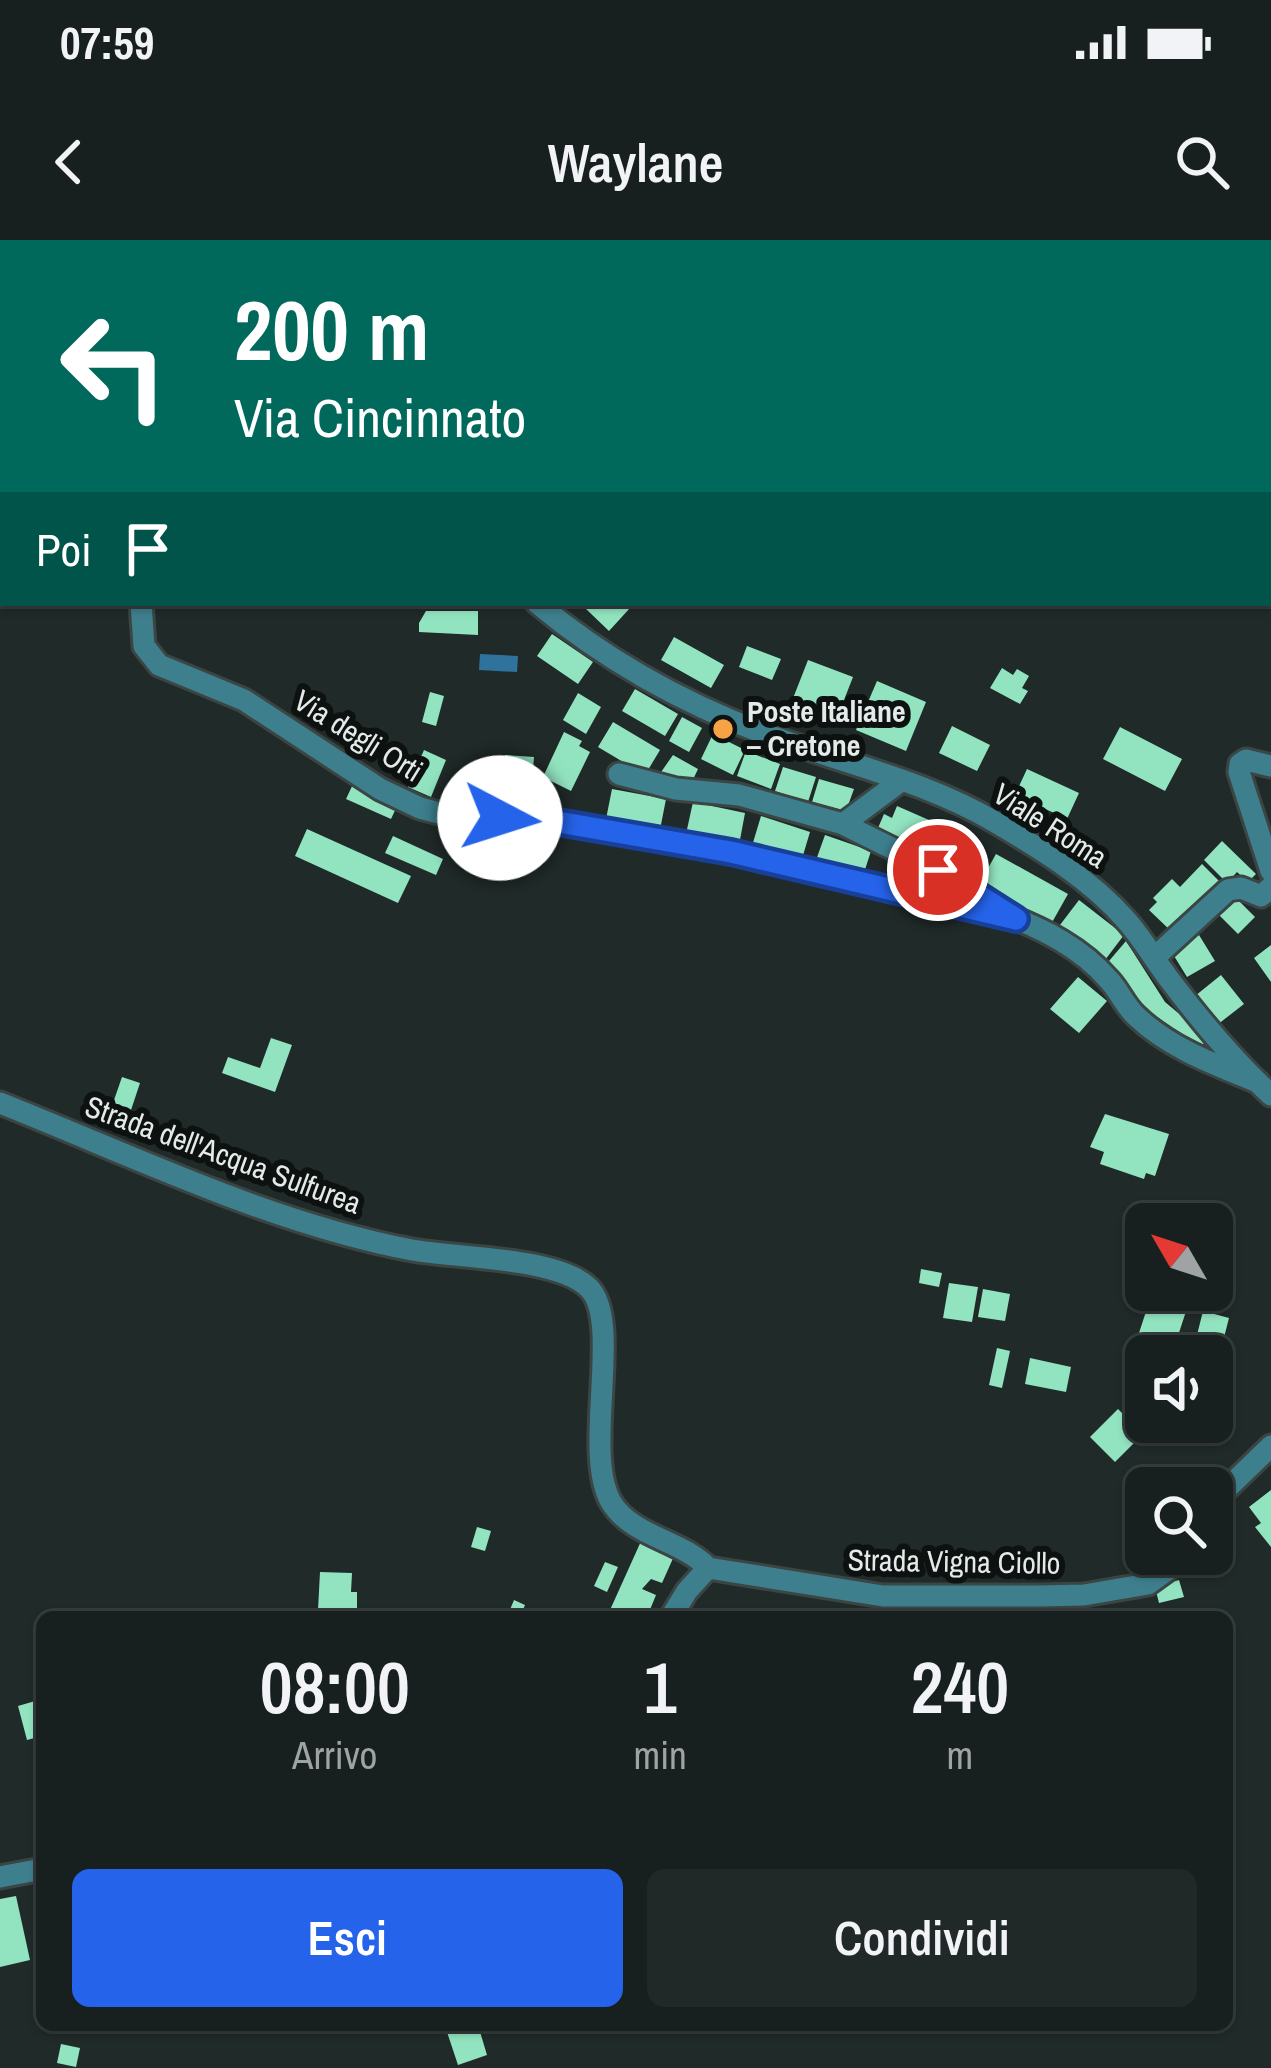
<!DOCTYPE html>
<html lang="it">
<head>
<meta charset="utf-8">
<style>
	:root { --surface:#18201f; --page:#212828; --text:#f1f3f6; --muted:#9fa3a4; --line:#363e3d; --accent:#2563eb }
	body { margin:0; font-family:"Archivo Narrow",sans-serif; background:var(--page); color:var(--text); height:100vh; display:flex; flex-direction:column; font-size:45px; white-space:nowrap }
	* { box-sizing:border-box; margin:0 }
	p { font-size:39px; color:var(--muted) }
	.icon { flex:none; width:66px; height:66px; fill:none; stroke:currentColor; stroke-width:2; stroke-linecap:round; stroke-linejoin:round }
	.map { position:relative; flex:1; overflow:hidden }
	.panel { position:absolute; left:36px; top:1371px; width:1197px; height:420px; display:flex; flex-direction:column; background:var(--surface); border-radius:18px; box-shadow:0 3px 9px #0004,0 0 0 3px var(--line) }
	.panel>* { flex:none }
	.hud { position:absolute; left:0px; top:0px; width:1272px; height:366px; box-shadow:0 3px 9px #0004,0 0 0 3px var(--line); background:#00695c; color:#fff; overflow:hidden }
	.needle { width:78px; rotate:309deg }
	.tools { position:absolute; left:1125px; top:963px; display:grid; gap:24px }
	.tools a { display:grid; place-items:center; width:108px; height:108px; border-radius:18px; background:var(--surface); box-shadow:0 3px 9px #0004,0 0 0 3px var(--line); font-size:60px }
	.pin { position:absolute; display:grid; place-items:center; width:102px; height:102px; color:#fff; margin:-51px; border:6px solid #fff; border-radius:50%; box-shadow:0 3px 12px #0007 }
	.me { position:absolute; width:132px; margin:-66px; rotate:95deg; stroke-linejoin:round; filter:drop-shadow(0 0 9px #0008) }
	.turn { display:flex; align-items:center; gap:42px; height:252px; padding:0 36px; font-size:54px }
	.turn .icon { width:156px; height:156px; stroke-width:2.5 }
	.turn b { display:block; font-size:84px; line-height:102px }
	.then { display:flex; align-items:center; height:114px; padding:0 36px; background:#0003; gap:24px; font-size:45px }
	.eta { display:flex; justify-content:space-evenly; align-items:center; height:204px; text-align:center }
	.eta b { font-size:72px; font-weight:600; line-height:84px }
	.action { display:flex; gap:24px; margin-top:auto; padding:24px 36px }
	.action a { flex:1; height:138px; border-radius:18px; background:var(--accent); color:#fff; font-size:48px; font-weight:600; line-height:138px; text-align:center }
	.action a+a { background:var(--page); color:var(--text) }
	.status { display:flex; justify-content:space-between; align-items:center; height:84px; padding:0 60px; background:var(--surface); direction:ltr }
	.status svg { height:33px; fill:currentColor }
	header { display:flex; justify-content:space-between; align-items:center; height:156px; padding:0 36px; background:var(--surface); font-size:54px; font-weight:600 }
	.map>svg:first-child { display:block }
	.water { fill:#2f739d }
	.building { fill:#92e4c1 }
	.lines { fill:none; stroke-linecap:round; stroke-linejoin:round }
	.minor-casing { stroke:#3b4544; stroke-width:27 }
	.minor { stroke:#3e7f8e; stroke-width:21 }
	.route-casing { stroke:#184099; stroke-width:30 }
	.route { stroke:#2563eb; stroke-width:21 }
	.poi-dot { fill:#f5a345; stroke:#0d1211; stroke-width:4.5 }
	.labels { text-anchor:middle; stroke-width:12; stroke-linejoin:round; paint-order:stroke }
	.poi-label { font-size:30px; font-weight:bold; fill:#e3eae9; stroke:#0d1211; text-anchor:start }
	.street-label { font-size:30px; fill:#e3eae9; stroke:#0d1211 }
</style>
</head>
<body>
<div class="status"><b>07:59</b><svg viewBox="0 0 49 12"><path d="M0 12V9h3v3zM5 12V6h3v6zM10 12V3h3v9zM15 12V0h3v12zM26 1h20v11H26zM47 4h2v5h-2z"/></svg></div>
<header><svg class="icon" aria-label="back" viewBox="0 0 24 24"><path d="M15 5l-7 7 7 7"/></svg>Waylane<svg class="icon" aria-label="search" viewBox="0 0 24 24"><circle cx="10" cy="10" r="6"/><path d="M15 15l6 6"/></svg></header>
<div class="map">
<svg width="1271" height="1828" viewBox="0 0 1271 1828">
	<rect width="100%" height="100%" fill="#202a29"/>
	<path class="water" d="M480 414 518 416 517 432 479 430Z"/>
	<path class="building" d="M591 363H625L630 368 609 391 585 368Z
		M426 371H478V395L419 392V383Z
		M552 394 593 422 578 444 537 416Z
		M674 397 724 425 711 448 661 420Z
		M747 406 781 419 772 440 739 427Z
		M808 420 853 437 835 483 790 466Z
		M1002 428 1013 435 1017 429 1029 436 1022 448 1028 451 1020 464 990 448Z
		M877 441 926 462 906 511 856 490Z
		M635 449 678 474 665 496 622 471Z
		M430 452 444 456 436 486 422 482Z
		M578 453 601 467 586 494 563 480Z
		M682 477 702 488 689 512 669 501Z
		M613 482 660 510 645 535 598 507Z
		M952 486 990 505 977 531 939 513Z
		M1120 487 1182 519 1165 551 1103 519Z
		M564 492 582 501 579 506 590 512 571 551 543 537Z
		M713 494 745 510 733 535 701 519Z
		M424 510 446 520 431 557 408 547Z
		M746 511 780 524 771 549 737 536Z
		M505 515 534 517 532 545 503 543Z
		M673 515 698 529 689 548 659 535Z
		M783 527 816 537 808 562 775 551Z
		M1027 529 1079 553 1067 579 1015 555Z
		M819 539 854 549 846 571 812 562Z
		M354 542 399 562 391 579 346 559Z
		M612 549 666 559 659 595 605 584Z
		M693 562 745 573 739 605 686 594Z
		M897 566 977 601 964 633 875 595 884 574 892 578Z
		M761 576 810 592 801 622 752 606Z
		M307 589 411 636 398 663 295 616Z
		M825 595 871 611 862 639 815 623Z
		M393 596 443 619 436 635 385 613Z
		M1222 601 1256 634 1248 642 1237 632 1227 643 1204 620Z
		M996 614 1068 654 1050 686 978 646Z
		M1202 624 1221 643 1173 693 1149 670 1157 662 1153 658 1172 639 1180 647Z
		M1229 651 1255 677 1238 694 1212 668Z
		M1079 660 1124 695 1105 720 1060 685Z
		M1199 695 1215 721 1187 737 1171 711Z
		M1126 701 1165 762 1208 798 1201 807 1147 770 1138 774 1109 721Z
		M1271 705V742L1254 718Z
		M1221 735 1244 764 1217 785 1195 756Z
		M1078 737 1107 761 1079 793 1050 769Z
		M271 798 292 805 275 852 222 833 228 817 260 828Z
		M122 837 140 843 131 870 113 863Z
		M1105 874 1169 894 1155 936 1146 933 1144 939 1100 924 1104 912 1090 907Z
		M921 1029 942 1033 939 1047 919 1043Z
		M949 1043 978 1047 972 1082 943 1078Z
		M983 1049 1010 1054 1005 1081 978 1077Z
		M1153 1050H1193L1174 1108 1138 1096Z
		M1203 1071 1229 1078 1219 1117 1193 1111Z
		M997 1108 1010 1111 1002 1148 989 1145Z
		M1030 1118 1071 1127 1066 1152 1025 1144Z
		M1118 1169 1143 1194 1115 1222 1090 1197Z
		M1271 1250V1307L1255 1287 1261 1283 1249 1267Z
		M477 1287 491 1291 485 1311 471 1307Z
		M642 1299 675 1314 662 1343 651 1339 642 1349 656 1355 647 1377H625L610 1370Z
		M605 1322 618 1327 607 1352 594 1346Z
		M320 1332 352 1333 351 1352H357V1372L318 1370Z
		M1179 1340 1184 1357 1159 1363 1155 1347Z
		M514 1360 525 1365 520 1377H507Z
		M42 1459V1496L27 1500 18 1466Z
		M42 1514V1540H37L35 1515Z
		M16 1656 30 1720 0 1727V1659Z
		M468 1785H478L487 1815 458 1825 447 1792Z
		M61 1804 80 1808 76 1827 57 1823Z"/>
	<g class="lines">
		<defs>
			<path id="minor" d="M1 0 9 3
				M0 113 3 114
				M141 363 144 406 159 425 244 460 380 549 420 568 454 577 564 583 705 607 1007 675C1045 690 1081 708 1108 739 1119 750 1124 765 1136 776 1169 808 1216 825 1258 842
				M537 363C609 423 694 469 782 500 854 526 929 543 995 582 1041 609 1090 639 1126 680 1142 698 1154 719 1169 739 1200 780 1233 820 1271 855
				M1271 526 1246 520 1240 524 1239 532 1271 631
				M619 534 676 549 739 555 843 584 964 644 1001 668
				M843 584 902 540
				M1154 718 1228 650 1241 648 1261 656 1271 647
				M0 863C134 916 270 983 412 1010 456 1018 558 1017 589 1048 623 1082 582 1212 611 1262 632 1297 682 1300 708 1328
				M1212 1263 1271 1206
				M671 1377 687 1351 708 1328 883 1356H1041L1084 1355 1148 1344 1166 1331 1177 1314
				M0 1637 42 1629"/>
		</defs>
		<use href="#minor" class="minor-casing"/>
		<use href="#minor" class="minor"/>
	</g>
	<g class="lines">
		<defs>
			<path id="route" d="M500 578 564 583 731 612 1016 679 938 630"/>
		</defs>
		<use href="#route" class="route-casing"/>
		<use href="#route" class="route"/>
	</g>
	<circle class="poi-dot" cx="723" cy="489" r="12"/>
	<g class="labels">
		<g class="poi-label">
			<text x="747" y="482">Poste Italiane<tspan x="747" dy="34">– Cretone</tspan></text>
		</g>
		<g class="street-label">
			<text transform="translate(358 496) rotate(32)" y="10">Via degli Orti</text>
			<text transform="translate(1050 586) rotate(33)" y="10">Viale Roma</text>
			<text transform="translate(223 915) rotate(20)" y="10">Strada dell'Acqua Sulfurea</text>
			<text transform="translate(954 1322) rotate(1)" y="10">Strada Vigna Ciollo</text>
		</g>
	</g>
</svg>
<div class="tools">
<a><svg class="needle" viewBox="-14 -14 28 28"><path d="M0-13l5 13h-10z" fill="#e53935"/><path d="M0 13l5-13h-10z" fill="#9fa3a4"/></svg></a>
<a><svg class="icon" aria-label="sound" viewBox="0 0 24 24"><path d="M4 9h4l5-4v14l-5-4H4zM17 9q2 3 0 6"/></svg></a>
<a><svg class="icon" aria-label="search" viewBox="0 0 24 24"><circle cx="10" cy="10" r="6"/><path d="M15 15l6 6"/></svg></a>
</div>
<div class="pin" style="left:938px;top:630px;background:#d93025"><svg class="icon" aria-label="arrive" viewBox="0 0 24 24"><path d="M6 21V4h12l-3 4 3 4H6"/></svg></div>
<svg class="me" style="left:500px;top:578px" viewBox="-20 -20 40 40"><circle r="19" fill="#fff"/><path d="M0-13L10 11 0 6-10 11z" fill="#2563eb"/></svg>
<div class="hud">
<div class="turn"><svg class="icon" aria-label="left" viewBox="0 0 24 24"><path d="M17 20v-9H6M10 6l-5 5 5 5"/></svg><div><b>200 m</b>Via Cincinnato</div></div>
<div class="then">Poi<svg class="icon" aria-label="arrive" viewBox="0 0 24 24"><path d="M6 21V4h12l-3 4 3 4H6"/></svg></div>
</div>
<section class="panel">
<div class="eta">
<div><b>08:00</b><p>Arrivo</p></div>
<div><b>1</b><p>min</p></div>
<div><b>240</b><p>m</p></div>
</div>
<div class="action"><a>Esci</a><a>Condividi</a></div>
</section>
</div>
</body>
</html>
